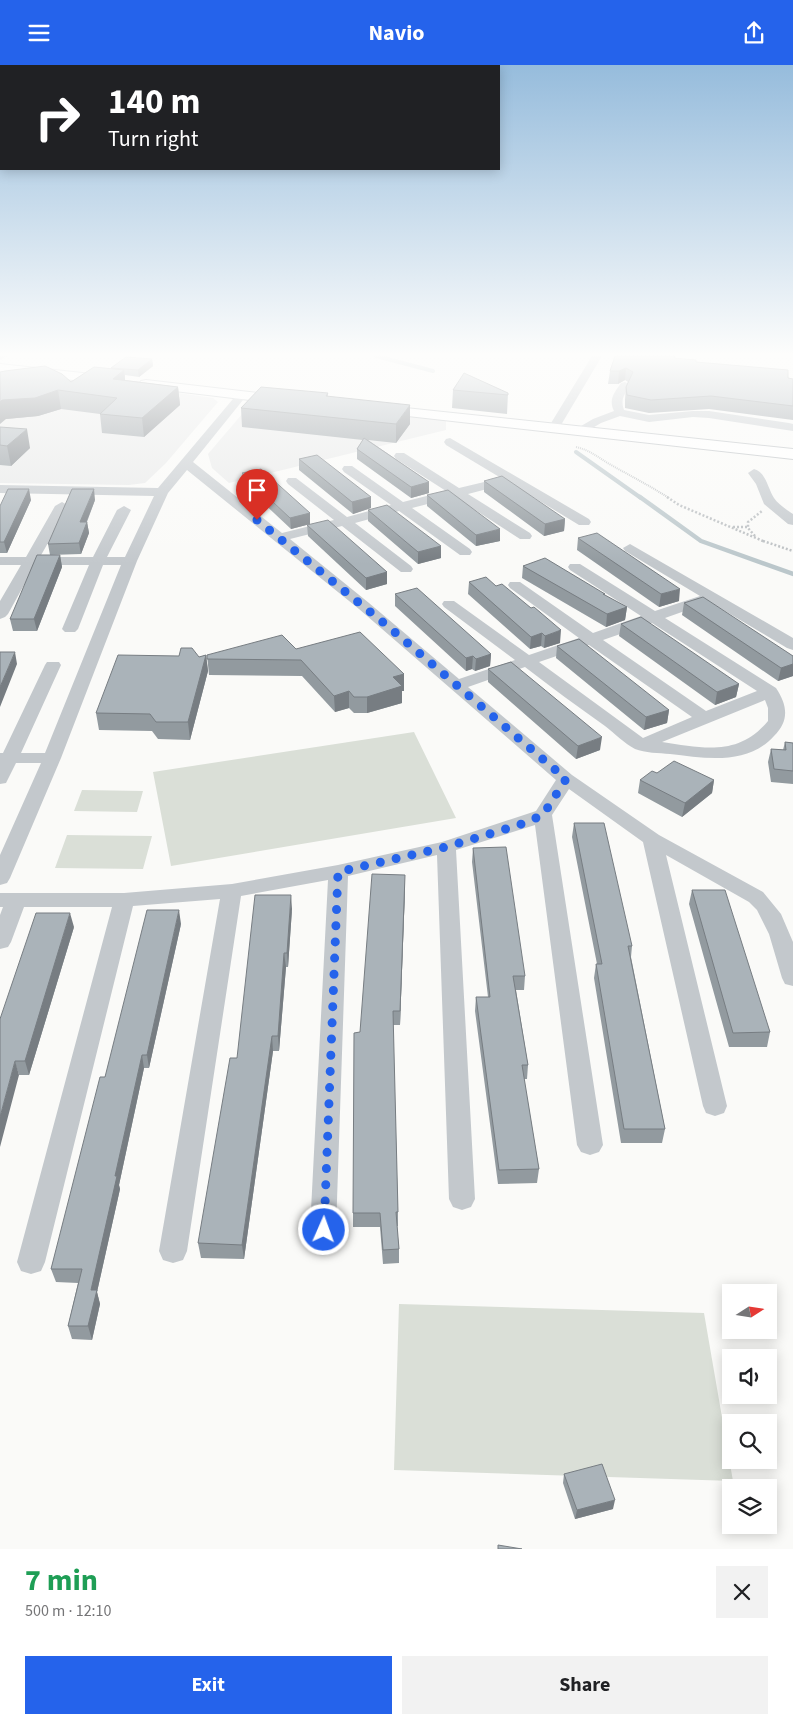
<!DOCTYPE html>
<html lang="en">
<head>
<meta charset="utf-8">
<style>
	:root { --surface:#fff; --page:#f2f2f2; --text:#202124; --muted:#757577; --accent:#2563eb }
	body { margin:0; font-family:"Source Sans 3",sans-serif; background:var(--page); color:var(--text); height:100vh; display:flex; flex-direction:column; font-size:19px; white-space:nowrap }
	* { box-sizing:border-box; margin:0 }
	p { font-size:16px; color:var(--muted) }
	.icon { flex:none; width:28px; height:28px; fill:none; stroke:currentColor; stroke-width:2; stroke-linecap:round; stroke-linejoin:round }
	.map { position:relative; height:1484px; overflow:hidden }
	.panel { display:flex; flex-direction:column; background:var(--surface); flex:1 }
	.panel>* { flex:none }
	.top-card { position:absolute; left:0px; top:0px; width:500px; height:105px; box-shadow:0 2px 12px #0003; background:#202124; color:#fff; overflow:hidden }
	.needle { width:32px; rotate:78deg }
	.fabs { position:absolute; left:722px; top:1219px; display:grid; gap:10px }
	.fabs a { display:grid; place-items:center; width:55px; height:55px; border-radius:0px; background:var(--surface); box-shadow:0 2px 12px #0003; font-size:25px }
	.pin { position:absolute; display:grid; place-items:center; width:42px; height:42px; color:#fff; margin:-51px -21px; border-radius:50% 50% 50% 0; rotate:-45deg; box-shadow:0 0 5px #0007 }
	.pin .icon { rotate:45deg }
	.me { position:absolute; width:55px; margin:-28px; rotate:2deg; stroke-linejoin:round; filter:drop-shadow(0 0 4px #0008) }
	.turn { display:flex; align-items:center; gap:18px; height:105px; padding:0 25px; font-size:22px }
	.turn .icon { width:65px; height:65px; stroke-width:2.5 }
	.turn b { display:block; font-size:35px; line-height:42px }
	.round { display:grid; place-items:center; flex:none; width:52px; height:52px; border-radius:0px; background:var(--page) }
	.overview { display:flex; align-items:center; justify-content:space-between; height:85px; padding:0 25px }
	h1 { font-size:30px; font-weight:700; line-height:38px; color:#1e9e55 }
	.action { display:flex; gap:10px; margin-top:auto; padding:10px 25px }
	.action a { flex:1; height:58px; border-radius:0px; background:var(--accent); color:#fff; font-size:20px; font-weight:700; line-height:58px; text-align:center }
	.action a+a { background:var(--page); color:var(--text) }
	header { display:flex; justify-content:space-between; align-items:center; height:65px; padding:0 25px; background:var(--accent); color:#fff; font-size:22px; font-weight:700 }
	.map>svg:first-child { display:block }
	.built { fill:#e8e9e9 }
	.green { fill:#dadfd7 }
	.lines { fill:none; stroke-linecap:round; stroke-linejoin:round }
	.stream-far1 { stroke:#bbc7cb; stroke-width:4 }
	.stream { stroke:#bbc7cb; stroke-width:4.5 }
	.major-casing { stroke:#b5babe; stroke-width:2 }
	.path-far1 { stroke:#bbbfc2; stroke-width:2; stroke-dasharray:1 1; stroke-linecap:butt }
	.path { stroke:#bbbfc2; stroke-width:2.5; stroke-dasharray:2 2; stroke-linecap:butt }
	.minor { fill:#c3c8cc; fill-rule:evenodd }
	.major { fill:#fff; fill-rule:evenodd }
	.wall { fill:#929a9f }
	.shaded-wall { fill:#777d82 }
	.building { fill:#aab3b9; stroke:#777d82 }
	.route { stroke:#2563eb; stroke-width:9; stroke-dasharray:0 16.2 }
</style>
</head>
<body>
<header><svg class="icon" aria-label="menu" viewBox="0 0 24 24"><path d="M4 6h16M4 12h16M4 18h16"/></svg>Navio<svg class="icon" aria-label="share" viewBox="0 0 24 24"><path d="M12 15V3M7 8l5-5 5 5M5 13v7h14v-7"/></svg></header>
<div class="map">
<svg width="793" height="1484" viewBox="0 0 793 1484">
	<rect width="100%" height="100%" fill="#fafaf8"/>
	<path class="built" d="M0 317 171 327 213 333 218 337 166 398 145 418 129 420 0 418Z
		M254 335 446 352V365L229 418 212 403 208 389Z"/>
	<path class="green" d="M414 667 456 753 171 801 153 707Z
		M82 725 143 726 137 747 74 746Z
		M67 770 152 771 143 804 55 803Z
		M399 1239 704 1248 733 1416 394 1405Z"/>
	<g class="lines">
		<path class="stream-far1" d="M376 291 433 306
			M576 387 641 433"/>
		<path class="stream" d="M640 432 701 476 793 509"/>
		<defs>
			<path id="major" d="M0 299 110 311 117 315 110 319 0 307Z
				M146 315 284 331 291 335 284 339 141 322 139 319 141 316Z
				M377 340 793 384V394L372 347 370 344 372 341Z"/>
		</defs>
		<use href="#major" class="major-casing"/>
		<path class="path-far1" d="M576 382C590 385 599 393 611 400 631 411 650 421 669 433"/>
		<path class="path" d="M667 432 679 440 763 476
			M733 462H747
			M755 471 748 463V457L762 446
			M763 476 793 486"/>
		<path class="minor" d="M0 291H7L0 295Z
			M592 291H602L558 365H550L548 363Z
			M625 317 630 320C625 329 620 334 624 345L649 350 693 346H709L789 358 793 359V366L709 353 693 352 649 357 620 351 601 358 584 368H576L574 366 576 364 593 354 614 346C608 334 615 327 621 318Z
			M242 327 247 330 193 397 282 468 334 455 288 419 286 416 288 413H296L347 452 391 440 344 407 342 404 344 401H352L403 437 446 426 396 394 394 391 396 388H404L459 423 501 413 446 380 444 377 446 374 450 373 589 454 591 457 589 460H579L510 418 468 429 530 468 532 471 530 474H520L455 432 412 443 470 484 472 487 470 490H460L399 446 355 458 411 501 413 504 411 507H401L342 461 290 474 369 538 459 614 515 595 444 542 442 539 444 536H454L529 590 579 573 510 523 508 520 510 517H520L593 568 641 551 570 505 568 502 570 499H580L655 546 700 531 625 486 623 483 630 479 793 573V585L787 583 710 537 665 553 776 623C788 641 789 656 774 671 747 701 705 693 670 689 659 688 645 688 635 684 625 679 614 668 605 661 578 642 551 622 525 602L468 622 572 710 659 770 763 827 781 849 793 877V921L785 919 782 913 769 869 757 845 749 837 666 790 727 1041 724 1048 715 1051 706 1048 703 1041 643 777 569 724 552 750 603 1080 599 1087 590 1090 581 1087 577 1080 535 760 456 785 475 1134 471 1142 462 1145 453 1142 449 1134 437 790 348 811 336 1165 332 1173 323 1177 314 1173 310 1165 328 815 241 831 187 1186 183 1195 173 1198 163 1195 159 1186 220 834 133 841 45 1197 41 1206 31 1209 21 1206 17 1197 112 842H24L11 877 8 882 0 884V850L3 842H0V828H124L232 819 338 800 442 777 536 746 556 715 359 544 187 405 168 428 137 496 61 693 10 813 7 818 0 820V790L41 698H16L6 718 0 719V688H3L45 600 47 597H59L61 600 21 688H45L121 500H103L78 564 75 567H65L62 564 89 500H35L8 549 5 552 0 554V536L21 500H0V492H26L55 441 62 437 69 441 40 492H93L117 445 124 441 131 445 107 492H125L154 431 0 428V420L158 423 238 328ZM652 558 757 626 706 646 603 575ZM589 580 692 652 643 673 539 597ZM765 635 768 643V656C738 692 703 683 662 677Z
			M754 404C766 407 768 424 774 433 778 439 787 445 793 449V460L788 459 764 439 756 419 748 408Z"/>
		<use href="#major" class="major"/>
	</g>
	<path class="wall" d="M674 293 793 314V355L709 344 649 348 625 343V335L626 322 628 317 625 315 618 319H608L610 306Z
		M152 294 153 301 139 312 125 310V315L178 322 180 340 144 372 102 368 100 349 61 344 38 351 6 354 0 307 71 317 111 304V303Z
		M453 325 508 328 507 349 452 343Z
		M328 328V332L410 359 396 378 368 375 429 417V428L411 433 357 394V384L363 375 242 362 241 343Z
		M0 362 30 383 11 401 0 400Z
		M299 394 371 432V443L353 449 299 405Z
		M242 408 310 448V459L291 464 242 418Z
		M484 416 565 454 564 466 544 471 484 427Z
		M427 430 500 476 476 481 427 441Z
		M31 435 7 488H0V441Z
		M95 435 87 457 89 468 81 489 50 490 48 479Z
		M368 445 441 481V493L418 499 368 456Z
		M307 460 387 507V519L366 525 308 471Z
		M578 473 679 536 659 542 577 485Z
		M60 490 62 502 37 566H13L10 554Z
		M523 501 605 529V531L627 542 625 555 606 562 522 513Z
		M469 517 496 521 531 543 560 578 544 583 541 581 530 584 468 529Z
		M395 529 491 589 490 601 475 606 472 604 466 606 395 541Z
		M684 538 793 591V611L778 616 682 550Z
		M621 559 739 619 736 632 715 640 619 571Z
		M557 581 669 645 667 658 644 665 556 593Z
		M296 584 404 609V626H402V638L367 648H354L349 643 335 647 302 611 209 610 207 590Z
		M206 590 208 606 190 675 158 674 152 666 99 665 96 648 199 592Z
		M488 604 600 685 576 694 488 617Z
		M785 677 793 678V719L771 717 768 697 771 684 783 685Z
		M657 708 714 715 712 728 682 752 638 728 640 715Z
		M574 758 632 881 631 892 665 1064 662 1078H621L594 913 596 899H597L572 772Z
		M473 783 525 911 524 925H516L528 1000 527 1014H524L539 1104 537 1118 498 1119 475 946 476 932H488L472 797Z
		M405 824 400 960H393L398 1147V1161H397L399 1184V1198L383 1199 380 1162H353V1148L360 967Z
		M692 825 770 967 767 982H729L689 839Z
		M292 844 288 902H286L279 986H273L244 1194 201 1193 198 1178Z
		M181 859 149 1003H144L119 1120 120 1124 97 1227 100 1239 92 1275 72 1274 68 1261 78 1218 56 1217 51 1204 105 1012Z
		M74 862 29 1010H19L0 954Z
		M564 1409 613 1444 575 1454 563 1418Z"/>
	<path class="shaded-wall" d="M152 294 153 301 139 312 138 305Z
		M626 303 625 315 618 319 619 306Z
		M124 305 126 323 113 314Z
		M178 322 180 340 144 372 142 353Z
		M58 325 61 344 38 351 6 354 0 359V337L2 335Z
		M410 340V359L396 378V359Z
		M27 364 30 383 11 401 7 381Z
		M429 417V428L411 433V422Z
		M29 424 31 435 7 488 4 477Z
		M94 424 95 435 82 468 80 457Z
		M371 432V443L353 449 352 437Z
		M310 448V459L291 464 290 453Z
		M565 454 564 466 544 471 545 459Z
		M87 457 89 468 81 489 79 478Z
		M500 464V476L476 481V470Z
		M441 481V493L418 499V487Z
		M60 490 62 502 37 566 34 554Z
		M387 507V519L366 525V513Z
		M680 524 679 536 659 542 661 529Z
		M627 542 625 555 606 562 607 549Z
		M561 565 560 578 544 583 545 571Z
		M542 568 541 581 530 584 531 572Z
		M15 587 17 599 0 642V622Z
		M491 589 490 601 475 606 476 594Z
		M206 590 208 606 190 675 188 657Z
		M473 591 472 604 466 606V593Z
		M793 599V611L778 616 781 603Z
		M404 609V626H402V638L367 648V632L393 612Z
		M739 619 736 632 715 640 717 627Z
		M349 626V643L335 647 334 631Z
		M669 645 667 658 644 665 646 652Z
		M602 672 600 685 576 694 578 681Z
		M714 715 712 728 682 752 685 738Z
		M405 810V824L400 960V946Z
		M291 830 292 844 288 902 287 888Z
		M179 845 181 859 149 1003 147 990Z
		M70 848 74 862 29 1010 25 996Z
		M284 888 286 902 279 986 278 971Z
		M272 971 273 986 244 1194 242 1180Z
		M142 990 144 1003 119 1120 120 1124 97 1227 100 1239 92 1275 88 1261 91 1225 115 1111Z
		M15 996 19 1010 0 1082V1052Z
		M615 1435 613 1444 575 1454 577 1445Z"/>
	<path class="building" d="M615 291H675L674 293 696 295V297L788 305V313L793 314V341L711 331 651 335 627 330 626 322 633 307 626 303 619 306H610Z
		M126 292 152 294 138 305 111 303Z
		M45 301 62 309 71 317 94 302 124 305 113 314 178 322 142 353 100 349 117 333 58 325 35 333 2 335 0 337V307L5 306Z
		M464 308 508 328V330L453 325Z
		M261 322 328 328 326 331 410 340 396 359 241 343Z
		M0 362 27 364 7 381 0 380Z
		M364 373 429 417 411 422 357 384Z
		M317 390 371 432 352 437 299 394Z
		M261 404 310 448 290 453 242 408Z
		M502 411 565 454 545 459 484 416Z
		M8 424H29L4 477H0V441Z
		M72 424H94L80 457H87L79 478 48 479Z
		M448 425 500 464 476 470 427 430Z
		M387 440 441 481 418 487 368 445Z
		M328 455 387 507 366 513 307 460Z
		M597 468 680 524 661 529 578 473Z
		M37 490H60L34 554H10Z
		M545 493 605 529H603L627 542 607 549 523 501Z
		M486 512 496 521 502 519 531 543 534 542 561 565 545 571 542 568 531 572 469 517Z
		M417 523 491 589 476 594 473 591 466 593 395 529Z
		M703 532 793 591V599L781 603 684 538Z
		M641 552 739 619 717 627 621 559Z
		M360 567 404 609 393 612 402 621 367 632H354L349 626 334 631 301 595 207 594V590L282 570 296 584Z
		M579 574 669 645 646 652 557 581Z
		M181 583H192L199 592 206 590 188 657H156L150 649 96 648 118 590 179 591Z
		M0 587H15L0 622Z
		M511 597 602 672 578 681 488 604Z
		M785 677 793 678V706L774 704 771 684 786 685Z
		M674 696 714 715 685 738 640 715 652 706 657 708Z
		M574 758H604L632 881H628L665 1064H624L596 899H602Z
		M506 782 525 911H513L528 1000H522L539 1104 499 1105 476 932H490L473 783Z
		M372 809 405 810 400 946H393L398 1147H396L399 1184 383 1185 380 1148H353L354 968 360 967Z
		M692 825H725L770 967 733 968Z
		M255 830H291L287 888H284L278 971H272L242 1180 198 1178 230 993H237Z
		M147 845H179L147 990H142L115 1111H117L91 1225H97L88 1261H68L82 1204H51L100 1012H105Z
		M36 848H70L25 996H15L0 1052V954Z
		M602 1399 615 1435 577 1445 564 1409Z
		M498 1480 522 1484H498Z"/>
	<linearGradient id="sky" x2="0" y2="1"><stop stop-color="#96bcdc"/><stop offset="0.58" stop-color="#fdfdfc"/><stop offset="1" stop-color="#fdfdfc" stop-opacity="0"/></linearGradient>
	<rect width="793" height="499" fill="url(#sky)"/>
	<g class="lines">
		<path class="route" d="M257 455 390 563 566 714 543 750 519 760 446 782 338 807 324 1165"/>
	</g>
</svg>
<div class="fabs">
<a><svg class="needle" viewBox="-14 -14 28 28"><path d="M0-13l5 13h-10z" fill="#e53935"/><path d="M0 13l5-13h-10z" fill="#757577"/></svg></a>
<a><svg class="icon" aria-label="sound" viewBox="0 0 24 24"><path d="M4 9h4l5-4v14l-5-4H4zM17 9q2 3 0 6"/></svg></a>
<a><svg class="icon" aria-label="search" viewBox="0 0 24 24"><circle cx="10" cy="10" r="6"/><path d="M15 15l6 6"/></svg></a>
<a><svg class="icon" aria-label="layers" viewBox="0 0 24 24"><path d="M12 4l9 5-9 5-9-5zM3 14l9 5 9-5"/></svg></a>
</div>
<div class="pin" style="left:257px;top:455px;background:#d93025"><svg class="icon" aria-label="arrive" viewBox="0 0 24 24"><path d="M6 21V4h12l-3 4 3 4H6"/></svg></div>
<svg class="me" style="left:324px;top:1165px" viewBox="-20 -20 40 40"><circle r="17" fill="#2563eb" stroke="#fff" stroke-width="3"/><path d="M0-11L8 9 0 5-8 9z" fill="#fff"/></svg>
<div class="top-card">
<div class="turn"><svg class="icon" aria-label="right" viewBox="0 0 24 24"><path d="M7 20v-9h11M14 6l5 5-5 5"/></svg><div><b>140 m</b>Turn right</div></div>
</div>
</div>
<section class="panel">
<div class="overview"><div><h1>7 min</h1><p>500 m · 12:10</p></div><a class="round"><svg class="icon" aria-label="close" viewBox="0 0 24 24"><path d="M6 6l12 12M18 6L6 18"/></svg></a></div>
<div class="action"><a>Exit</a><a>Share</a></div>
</section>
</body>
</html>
